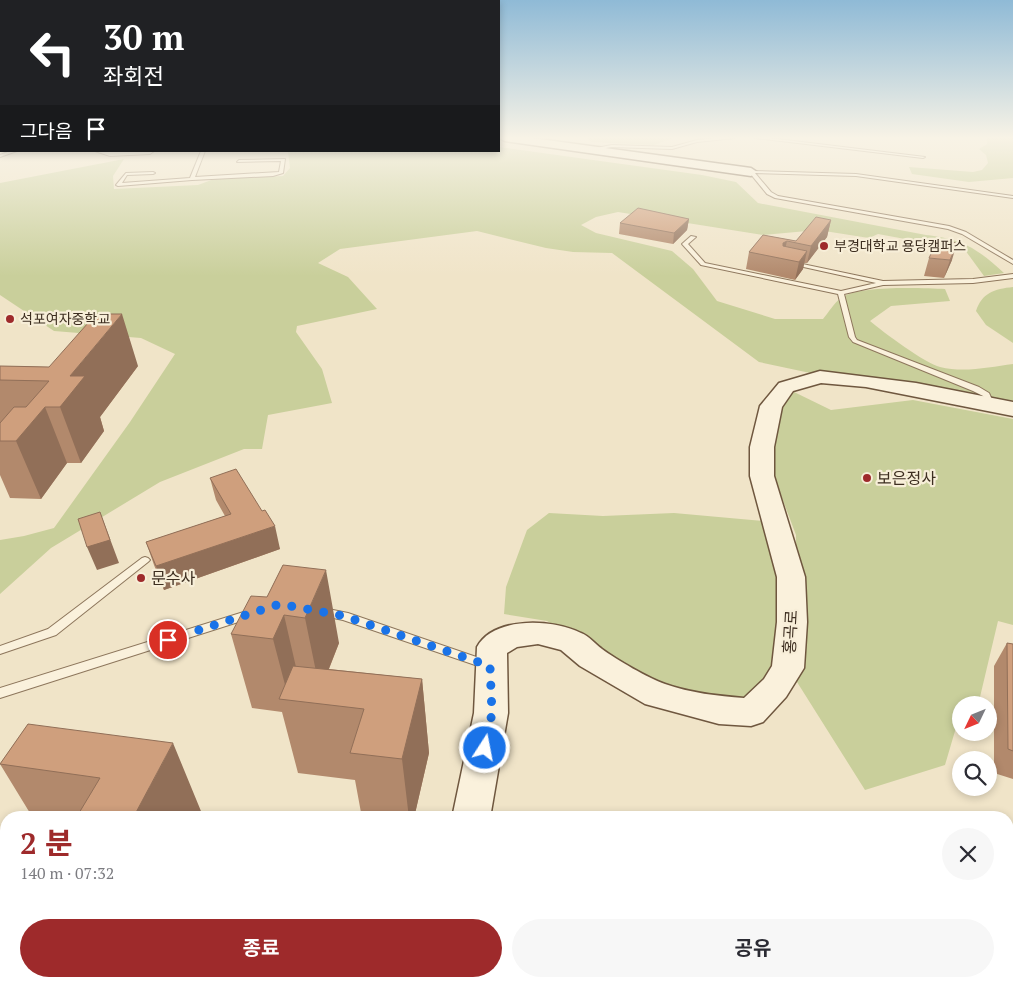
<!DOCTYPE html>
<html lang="ko">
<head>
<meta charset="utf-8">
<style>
	:root { --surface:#fff; --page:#f7f7f7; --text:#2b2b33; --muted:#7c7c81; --accent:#9e2a2b }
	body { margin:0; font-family:"PT Serif","Noto Sans KR",serif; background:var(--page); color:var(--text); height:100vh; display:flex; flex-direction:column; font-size:19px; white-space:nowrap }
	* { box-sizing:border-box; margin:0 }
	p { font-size:16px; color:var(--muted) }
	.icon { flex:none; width:28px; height:28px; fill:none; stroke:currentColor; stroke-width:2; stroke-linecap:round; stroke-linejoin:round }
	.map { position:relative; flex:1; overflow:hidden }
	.panel { position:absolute; left:0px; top:811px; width:1014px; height:176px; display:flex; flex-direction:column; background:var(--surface); border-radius:20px 20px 0 0; box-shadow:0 2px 8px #0003 }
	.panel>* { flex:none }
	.banner { position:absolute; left:0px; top:0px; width:500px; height:152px; box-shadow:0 2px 8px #0003; background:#202124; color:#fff; overflow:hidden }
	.needle { width:32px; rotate:227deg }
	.controls { position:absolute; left:952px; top:696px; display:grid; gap:10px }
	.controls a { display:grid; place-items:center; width:45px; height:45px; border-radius:50%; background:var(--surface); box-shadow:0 2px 8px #0003; font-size:25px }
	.pin { position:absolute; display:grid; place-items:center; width:42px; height:42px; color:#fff; margin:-21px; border:2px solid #fff; border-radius:50%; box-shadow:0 1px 5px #0007 }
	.me { position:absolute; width:55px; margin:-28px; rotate:11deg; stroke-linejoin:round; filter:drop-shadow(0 0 4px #0008) }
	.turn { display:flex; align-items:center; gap:18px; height:105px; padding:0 20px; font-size:22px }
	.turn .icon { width:65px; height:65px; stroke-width:2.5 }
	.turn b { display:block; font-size:35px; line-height:42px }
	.then { display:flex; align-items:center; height:48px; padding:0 20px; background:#0003; gap:10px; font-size:19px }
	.round { display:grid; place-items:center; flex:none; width:52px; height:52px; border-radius:26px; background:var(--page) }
	.headline { display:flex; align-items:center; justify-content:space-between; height:85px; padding:0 20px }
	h1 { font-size:30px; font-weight:700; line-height:38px; color:var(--accent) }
	.action { display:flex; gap:10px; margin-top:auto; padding:10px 20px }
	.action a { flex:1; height:58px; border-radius:30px; background:var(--accent); color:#fff; font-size:20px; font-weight:700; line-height:58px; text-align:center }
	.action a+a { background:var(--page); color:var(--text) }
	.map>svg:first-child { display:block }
	.green { fill:#c9cf9b }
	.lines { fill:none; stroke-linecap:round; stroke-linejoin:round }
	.lane-casing { stroke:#8d765c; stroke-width:2 }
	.street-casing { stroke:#8d765c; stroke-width:2 }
	.secondary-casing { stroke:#6f573f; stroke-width:3 }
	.lane { fill:#faf1dc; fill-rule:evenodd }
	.street { fill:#faf1dc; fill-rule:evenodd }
	.secondary { fill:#faf1dc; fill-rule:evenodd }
	.wall { fill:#b2896c }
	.shaded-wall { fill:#916f58 }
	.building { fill:#cf9f7d; stroke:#916f58 }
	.route { stroke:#1a73e8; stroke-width:9; stroke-dasharray:0 16.2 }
	.poi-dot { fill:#9e2a2b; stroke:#f7eed8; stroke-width:2 }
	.labels { text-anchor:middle; stroke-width:4.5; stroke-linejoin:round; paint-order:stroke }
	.far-poi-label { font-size:14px; fill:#3d2e20; stroke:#f7eed8; text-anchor:start }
	.poi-label { font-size:16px; fill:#3d2e20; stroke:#f7eed8; text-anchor:start }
	.street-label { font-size:16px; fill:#3d2e20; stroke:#f7eed8 }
</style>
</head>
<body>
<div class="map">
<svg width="1013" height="987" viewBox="0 0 1013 987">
	<rect width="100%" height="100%" fill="#f0e4c8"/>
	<path class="green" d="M587 138H673L654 145 591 142Z
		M987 138H1013V178L969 182 912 174 909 167 973 172 982 170 988 163 986 155 979 149 987 144Z
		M499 147 702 175 736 182 758 203 926 235C962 239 977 248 1004 273L984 276 965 250 878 234 869 238 818 230 763 235 618 212 596 217 581 225 596 233 672 251 693 269 717 301 775 319H823C828 313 834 303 841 298 859 285 921 288 945 289L950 301 891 306 870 321C883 332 926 364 940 367 964 373 990 367 1013 364V407L815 374 759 362 612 253 573 252 546 248 477 231 340 249 318 263 348 277 377 309 297 326 296 332 322 369 332 403 268 415 262 449H244L160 482 51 548 0 594V540L24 536 54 528 130 422 175 354 141 338 54 331 0 295V183L124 159 113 176 114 189 198 185 214 179 283 176 290 168 288 151H499Z
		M1013 287V343L986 325 976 311C982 293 994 289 1013 287Z
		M792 391 831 410 913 400 1013 419V625L998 621 980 697 974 705H961V722L955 731 945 765 865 790 797 682 796 535 770 466 774 418Z
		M549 513 603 516 674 513 763 521 780 576 779 656 754 702 667 692 547 621 504 614 506 587 527 530Z
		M1008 850H1013V987H966L965 981H1008Z"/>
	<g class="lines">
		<defs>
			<path id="lane" d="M716 138H735L697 142 672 149 612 147 587 151 585 150 612 145 672 147 697 140Z
				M755 138H769L925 157 923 158Z
				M10 151H17L0 157V155Z
				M201 151H205L195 177 279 172 281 161 237 162 239 160 285 159 283 173 273 176 192 180 118 186 116 185 126 173 153 172 155 173 153 174 127 175 122 183 190 178Z
				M751 171 856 174 1013 196V198L856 176 755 173 771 192 778 196 949 226 966 232 1013 260V264L962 234 948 229 775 198 767 194 749 172Z
				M691 236 696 237 688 244 705 263 841 291 876 283 790 264 793 262 883 281 973 279 1013 274V278L973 283 883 285 844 294 855 337 857 340 979 387 989 393 994 404 990 406H987L983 396 973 391 853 342 849 337 838 294 701 265 682 244Z
				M145 557 148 558 150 560 148 562 56 635 0 654V646L48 629 142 558Z
				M323 608 348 613 491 662 493 665 491 668 487 669 343 620 319 615 318 612 319 609Z
				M250 610 254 611 255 614 254 617 0 698V688Z"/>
			<path id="street" d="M95 151H154L150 154 110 156Z
				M590 981H625L627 987H592Z"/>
			<path id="secondary" d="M499 138H532L751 168 757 172 751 176 505 141Z
				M820 371 916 383 1013 402V416L866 387 821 383 793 391 782 407 774 447V476L805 577 807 622 804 668 786 697 763 722 751 726 719 724 645 704 580 666 561 650 538 644 517 647 507 653 508 713 490 818H452L474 713 477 647C494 616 553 619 581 633 589 636 595 644 602 649 617 660 648 678 665 684 690 693 718 696 744 698L764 679 772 666 777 622V577L750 476V447L760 406 779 383Z
				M415 981H459L458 987H414Z"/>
		</defs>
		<use href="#lane" class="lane-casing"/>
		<use href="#street" class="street-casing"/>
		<use href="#secondary" class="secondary-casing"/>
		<use href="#lane" class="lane"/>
		<use href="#street" class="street"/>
		<use href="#secondary" class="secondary"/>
	</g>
	<path class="wall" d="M689 219 687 230 673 244 619 234 620 223Z
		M831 220 827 237 807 263H804L803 269 795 280 746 269 749 252 763 235 796 241Z
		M929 258 952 260 944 278 924 276Z
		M0 366 49 367 138 366 100 417 104 431 81 463H67L41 499 10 498 0 475Z
		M210 478 262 511 280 549 164 590 154 565 146 542 225 516 216 500Z
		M283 565 339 643 329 669 422 679 429 753 414 818H362L355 780 298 773 282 712 252 708 231 634 267 597Z
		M1007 643 1013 644V779L994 773V666Z
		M28 724 203 816 202 818H33L0 764Z
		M768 981H830L831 987H768Z
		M858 981H919L920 987H858Z"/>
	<path class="shaded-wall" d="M689 219 687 230 673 244 674 233Z
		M831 220 827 237 807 263 811 246Z
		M787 241 783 258V243Z
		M957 243 952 260 944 278 950 260Z
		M807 251 803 269 795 280 799 262Z
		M122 314 138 366 100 417 104 431 81 463 60 407 70 376Z
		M45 407 67 463 41 499 16 441Z
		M100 512 119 563 97 570 87 547Z
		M275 526 280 549 164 590 156 566Z
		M326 570 339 643 320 691 305 618Z
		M284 615 301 689 289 700 273 639Z
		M422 679 429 753 414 818H409L402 759Z
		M173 743 203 816 202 818H133Z
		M228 981H253L255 987H226Z"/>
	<path class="building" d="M638 208 689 219 674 233 620 223Z
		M816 217 831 220 811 246 787 241 783 243V246L807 251 799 262 749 252 763 235 796 241Z
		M938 239 957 243 950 260 929 258Z
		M96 314H122L70 376H85L60 407H45L16 441H0V423L14 407H26L49 381 0 380V366L49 367Z
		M236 469 262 511 265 510 275 526 156 566 146 542 231 514 210 478Z
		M100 512 110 540 87 547 78 519Z
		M283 565 326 570 305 618 284 615 273 639 231 634 251 596 267 597Z
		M1007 643 1013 644V751L1008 749Z
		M293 666 422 679 402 759 350 753 364 709 279 699Z
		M28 724 173 743 133 818H76L100 778 0 764Z
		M831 814 851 818H832Z
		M110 981H228L226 987H111L107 986Z
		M509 981H573L580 987H504Z
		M776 981H830L831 987H776Z
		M872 981H919L920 987H872Z"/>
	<linearGradient id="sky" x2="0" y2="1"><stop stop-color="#8fbad6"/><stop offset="0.5" stop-color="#f8f3e6"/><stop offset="1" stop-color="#f8f3e6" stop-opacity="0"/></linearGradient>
	<rect width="1013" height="276" fill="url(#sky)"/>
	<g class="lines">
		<path class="route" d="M168 640 280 604 344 616 490 666 492 713 485 748"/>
	</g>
	<g class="poi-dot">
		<circle cx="824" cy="246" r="5"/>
		<circle cx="10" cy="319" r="5"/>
		<circle cx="867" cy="478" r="5"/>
		<circle cx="141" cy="578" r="5"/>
	</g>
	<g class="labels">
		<g class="far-poi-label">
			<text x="834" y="251">부경대학교 용당캠퍼스</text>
			<text x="20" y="324">석포여자중학교</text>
		</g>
		<g class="poi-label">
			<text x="877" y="484">보은정사</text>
			<text x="151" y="584">문수사</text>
		</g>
		<g class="street-label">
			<text transform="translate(790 632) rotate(-87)" y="6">홍곡로</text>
		</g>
	</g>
</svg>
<div class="controls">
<a><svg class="needle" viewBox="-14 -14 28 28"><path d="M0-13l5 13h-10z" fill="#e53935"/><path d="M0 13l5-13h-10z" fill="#7c7c81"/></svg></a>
<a><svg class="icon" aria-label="search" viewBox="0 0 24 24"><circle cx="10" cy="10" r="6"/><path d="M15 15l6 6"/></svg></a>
</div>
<div class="pin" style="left:168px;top:640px;background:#d93025"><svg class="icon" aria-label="arrive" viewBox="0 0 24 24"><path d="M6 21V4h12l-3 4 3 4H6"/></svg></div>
<svg class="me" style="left:485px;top:748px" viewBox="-20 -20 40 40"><circle r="17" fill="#1a73e8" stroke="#fff" stroke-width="3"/><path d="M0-11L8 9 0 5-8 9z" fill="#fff"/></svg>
<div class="banner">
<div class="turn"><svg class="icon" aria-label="left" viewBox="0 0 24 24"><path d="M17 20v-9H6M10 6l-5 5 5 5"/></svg><div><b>30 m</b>좌회전</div></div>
<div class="then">그다음<svg class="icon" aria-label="arrive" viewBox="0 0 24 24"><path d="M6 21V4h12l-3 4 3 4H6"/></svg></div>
</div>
<section class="panel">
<div class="headline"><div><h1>2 분</h1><p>140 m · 07:32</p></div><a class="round"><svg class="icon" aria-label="close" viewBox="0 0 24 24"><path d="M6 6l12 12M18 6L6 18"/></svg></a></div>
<div class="action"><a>종료</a><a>공유</a></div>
</section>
</div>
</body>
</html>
